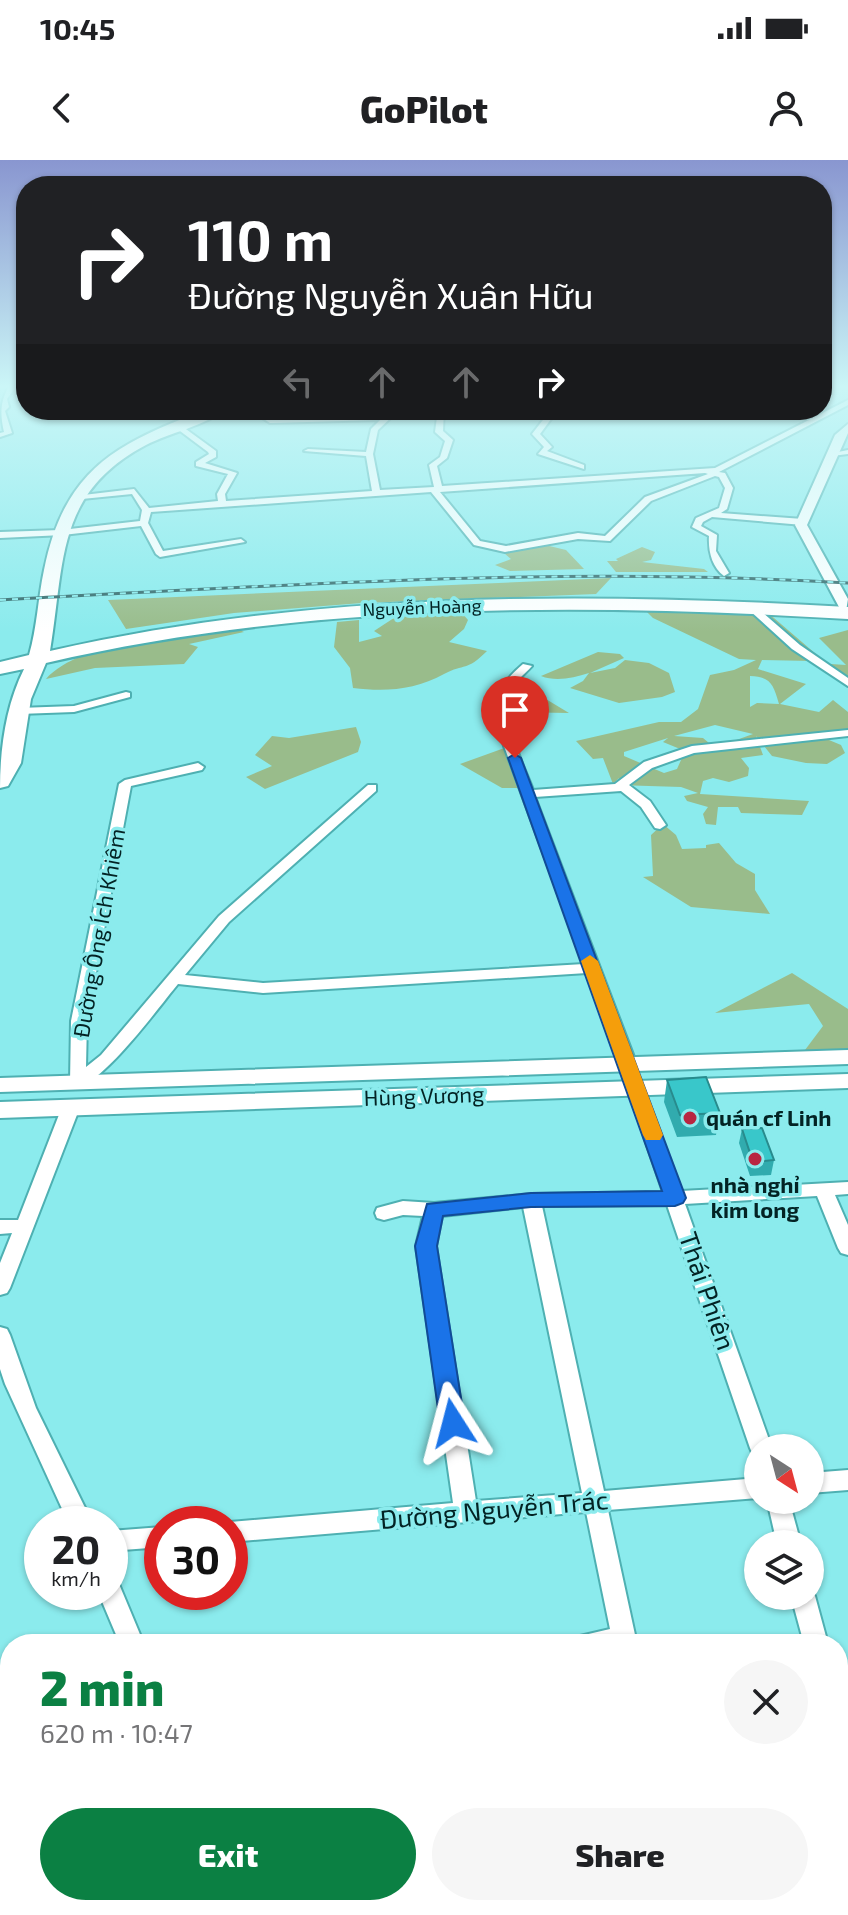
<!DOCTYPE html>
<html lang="en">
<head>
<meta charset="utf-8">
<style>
	:root { --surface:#fff; --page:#f6f6f6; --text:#202124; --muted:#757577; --accent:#0b8043 }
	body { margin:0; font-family:"Exo 2",sans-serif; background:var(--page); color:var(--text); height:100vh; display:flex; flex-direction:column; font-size:30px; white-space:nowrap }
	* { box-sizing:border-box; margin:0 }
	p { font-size:26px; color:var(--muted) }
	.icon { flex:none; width:44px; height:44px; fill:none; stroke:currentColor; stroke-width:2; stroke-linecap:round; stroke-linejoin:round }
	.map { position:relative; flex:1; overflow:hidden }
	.panel { position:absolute; left:0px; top:1474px; width:848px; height:282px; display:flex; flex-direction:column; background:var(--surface); border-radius:32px 32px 0 0; box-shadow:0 2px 6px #0004 }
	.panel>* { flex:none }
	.hud { position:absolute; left:16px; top:16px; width:816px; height:244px; border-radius:32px; box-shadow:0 2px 6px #0004; background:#202124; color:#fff; overflow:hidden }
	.needle { width:52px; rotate:144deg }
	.controls { position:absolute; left:744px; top:1274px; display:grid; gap:16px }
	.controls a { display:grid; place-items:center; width:80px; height:80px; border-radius:50%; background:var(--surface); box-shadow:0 2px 6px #0004; font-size:40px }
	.speed { position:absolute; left:24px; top:1346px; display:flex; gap:16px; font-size:40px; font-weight:700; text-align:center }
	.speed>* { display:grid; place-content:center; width:104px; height:104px; border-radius:50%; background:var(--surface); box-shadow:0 2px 6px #0004; line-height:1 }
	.speed small { font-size:20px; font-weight:400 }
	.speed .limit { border:12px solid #d22; background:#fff; color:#111 }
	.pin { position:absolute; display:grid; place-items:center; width:68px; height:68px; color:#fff; margin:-82px -34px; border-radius:50% 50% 50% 0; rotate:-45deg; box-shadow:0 0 8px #0007 }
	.pin .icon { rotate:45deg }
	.me { position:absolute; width:88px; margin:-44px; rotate:351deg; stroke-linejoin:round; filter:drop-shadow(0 0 6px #0008) }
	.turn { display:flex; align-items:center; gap:28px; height:168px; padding:0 40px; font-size:36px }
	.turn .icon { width:104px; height:104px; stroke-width:2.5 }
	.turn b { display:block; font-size:56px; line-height:68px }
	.lanes { display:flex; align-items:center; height:76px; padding:0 40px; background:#0003; justify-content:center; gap:40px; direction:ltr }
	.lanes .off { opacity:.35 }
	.round { display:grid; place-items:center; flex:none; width:84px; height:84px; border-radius:42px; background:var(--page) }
	.summary { display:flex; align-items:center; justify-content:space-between; height:136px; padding:0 40px }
	h1 { font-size:48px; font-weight:800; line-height:60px; color:var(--accent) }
	.button { display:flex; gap:16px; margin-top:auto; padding:16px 40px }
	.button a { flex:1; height:92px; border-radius:48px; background:var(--accent); color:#fff; font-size:32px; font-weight:800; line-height:92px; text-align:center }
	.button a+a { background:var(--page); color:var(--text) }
	.status { display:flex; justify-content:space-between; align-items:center; height:56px; padding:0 40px; background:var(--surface); direction:ltr }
	.status svg { height:22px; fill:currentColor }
	header { display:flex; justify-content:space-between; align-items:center; height:104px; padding:0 40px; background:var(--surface); font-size:36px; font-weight:800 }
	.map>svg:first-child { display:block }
	.green { fill:#99bc8b; fill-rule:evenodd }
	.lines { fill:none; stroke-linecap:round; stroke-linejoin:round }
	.street-casing { stroke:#4eb0b2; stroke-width:4 }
	.secondary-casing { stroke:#4eb0b2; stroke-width:4 }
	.highway-casing { stroke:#4eb0b2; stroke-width:4 }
	.street { fill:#fff; fill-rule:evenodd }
	.secondary { fill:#fff; fill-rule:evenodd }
	.highway { fill:#fff; fill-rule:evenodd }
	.rail-casing { stroke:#346a6c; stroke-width:3 }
	.rail { stroke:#8bebed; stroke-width:2; stroke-dasharray:6; stroke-linecap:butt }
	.wall { fill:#31abae }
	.building { fill:#39c7ca; stroke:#288b8d; stroke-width:2 }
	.route { fill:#1a73e8; stroke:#114b97; stroke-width:2 }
	.slow { fill:#f59e0b }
	.poi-dot { fill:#b82641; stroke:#8bebed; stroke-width:3 }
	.labels { text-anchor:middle; stroke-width:7; stroke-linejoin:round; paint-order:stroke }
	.far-street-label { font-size:18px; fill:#032324; stroke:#8bebed }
	.street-label { font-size:22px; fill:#032324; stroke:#8bebed }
	.poi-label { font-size:22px; font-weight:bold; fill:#032324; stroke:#8bebed; text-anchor:start }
	.near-street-label { font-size:26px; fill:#032324; stroke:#8bebed }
</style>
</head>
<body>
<div class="status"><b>10:45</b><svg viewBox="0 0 49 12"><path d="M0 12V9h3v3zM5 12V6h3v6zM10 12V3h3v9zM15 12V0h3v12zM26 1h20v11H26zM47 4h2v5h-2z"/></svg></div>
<header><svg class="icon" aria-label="back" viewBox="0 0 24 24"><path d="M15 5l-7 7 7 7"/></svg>GoPilot<svg class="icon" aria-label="person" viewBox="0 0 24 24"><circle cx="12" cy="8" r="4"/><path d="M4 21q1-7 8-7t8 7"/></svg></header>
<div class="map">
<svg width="848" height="1755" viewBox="0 0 848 1755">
	<rect width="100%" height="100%" fill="#8bebed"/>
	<path class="green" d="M541 384 566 390 584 409 510 411 495 405 511 399 504 393 508 390Z
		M642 387 655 392 651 400 642 402 704 409 708 412H616L607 401H618L616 399Z
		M611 418 596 434 362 443 234 453 126 469 108 440Z
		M646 451 767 452 817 495 812 501 762 500 758 509 806 524 780 544 819 552 833 540 848 552V572L833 573 829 580 841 585 845 593 827 604 806 603 772 596 756 576 763 595 741 598 749 608 748 616 729 622 713 618 703 621 700 634 809 641 802 655 741 653 738 647H718L716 665 706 664 703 654 708 647 687 641 684 636 698 633 681 627 617 625 619 618 613 624 603 598 593 599 576 581 659 562H681L698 549 710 515 734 510 756 500 739 499 653 458ZM750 516C771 517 773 524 779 544L757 543 750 547ZM715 565 753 574 728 583 707 586 709 583 703 578 674 576ZM668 578 663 582 685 591 677 609 664 613 624 596V592Z
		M462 453 468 460 464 469 449 482 487 491C466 512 465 503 444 514 415 530 386 532 353 528L350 508 334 487 337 462 359 460V482L382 476 374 471 400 454Z
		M235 468 244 472 189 484 198 487 184 504 95 508 46 519C82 479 183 476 235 468Z
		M848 470V520L815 503 846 505 819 478Z
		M598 492 620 494 624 498 590 513 615 508 625 500 649 503 669 513 675 532 662 537 619 543 570 528 583 521 589 513C573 518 556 522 541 516Z
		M521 524 569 553 510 552 503 540 504 525Z
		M356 567 361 582 358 592 265 629 246 617 272 606 255 595 272 576 289 578Z
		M510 586 520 628H502L460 604Z
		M663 664 676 675 682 689 706 688V685L719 683 736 703 755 714V730L770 754 691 747 643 717 653 716 651 675Z
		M792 813 848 849V893L802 894 823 866 809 844 715 853Z
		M839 1643 848 1675V1755H679L689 1746H838Z"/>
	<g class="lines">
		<defs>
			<path id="street" d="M9 226H16L7 239 9 247 5 251 12 273 0 277V273L4 272C0 254 0 242 9 226Z
				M848 240V245L719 312 725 313 733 328 727 349 721 353 803 359 807 362 803 365 712 357 703 362 701 366 717 375 716 391 729 413 724 416C712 407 708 391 709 376L692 367 696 358 719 348 725 328 719 317 715 316 651 341 610 381 578 379 505 392 474 385 431 332 151 352 148 363 163 391 241 379 245 382 160 397 156 394 141 366 63 375 0 378V372L61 370 140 361 142 350 132 334 72 340 75 336 134 329 149 348 218 341 217 334 228 314 196 306V302L209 294 208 292 176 268 179 264 216 291V297L205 303 237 313 225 334 226 341 372 331 366 296 304 291 308 289 366 292 371 269 380 260 270 263 250 250H258L271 259 385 256 392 250H399L378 270 373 294 380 330 434 327 429 305 440 297 445 281 435 272 438 250H444L443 271 453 280 447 298 437 306 442 326 715 308ZM705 313 708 314 645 337 605 376 578 373 506 386 480 381 440 332Z
				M539 250H545L544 252 554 255 540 274 552 287 547 291 584 305V309L538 294 544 287 532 274 546 256 538 254Z
				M848 290V294L832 296 828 294Z
				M748 445H754L800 485 848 518V526L792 489 748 449Z
				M523 504 532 506C525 514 516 520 511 530 499 557 523 604 533 630L615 624 644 602 692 586 848 570V576L694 593 652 608 629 625 650 641 666 665 660 669 655 668 641 647 621 631 535 637 637 905 635 909H623L621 905 587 813 263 833 178 824C161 844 97 933 72 927L70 923 71 861 119 624 125 620 198 603 204 607 202 610 131 626 87 861 86 907 101 895 219 756 368 625H376V631L229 762 185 815 263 823 584 804 504 586C494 548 491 531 523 504Z
				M126 532 130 533V537L74 552 19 554 13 551 19 548 74 546Z
				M636 924 644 929 681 1031 848 1022V1034L835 1035 848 1065V1095L841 1093 838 1088 817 1036 685 1044 772 1288H758V1296L753 1295 750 1288 667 1045 542 1046 604 1331 758 1318V1338L608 1350 637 1484H577L580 1476 610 1469 586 1352 230 1382V1364H224L230 1362 453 1343 416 1086 423 1056 403 1055 384 1060 377 1058 375 1053 377 1048 403 1041 434 1043 531 1034 663 1032 628 929ZM523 1047 582 1333 476 1341 436 1086 442 1056Z
				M71 941 80 947 10 1128 7 1133 0 1135V1103L12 1073 0 1074V1060H18L62 947Z
				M0 1167 7 1169 10 1175 36 1248 93 1364H69L5 1224 0 1209Z
				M848 1310V1330L810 1333V1313Z
				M767 1340H789L801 1384H777Z
				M162 1367V1387L110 1391V1371Z
				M110 1421 119 1424 144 1484H120L98 1432H110Z
				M810 1428 815 1436 828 1484H804L791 1436H810Z
				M838 1552 848 1558V1615L838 1610Z
				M104 1746H133L130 1755H101Z
				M655 1746H683L684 1755H656Z"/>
			<path id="secondary" d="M848 264V273L807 365 848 439 846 451 839 447 795 365 835 275Z
				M848 890V904L0 932V918Z
				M848 914V928L0 958V942Z"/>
			<path id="highway" d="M206 250H224C207 265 169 273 146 285 55 333 65 402 50 491 313 431 581 432 848 447V459C579 443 310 442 46 503L31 539 21 603 8 626 0 628C0 588 6 545 24 509L0 514V502L29 495C37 468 38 438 44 410 64 310 116 283 206 250Z"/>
		</defs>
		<use href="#street" class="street-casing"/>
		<use href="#secondary" class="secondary-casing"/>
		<use href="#highway" class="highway-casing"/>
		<use href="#street" class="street"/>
		<use href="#secondary" class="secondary"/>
		<use href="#highway" class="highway"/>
		<defs>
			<path id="rail" d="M0 440C283 425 565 406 848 423"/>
		</defs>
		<use href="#rail" class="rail-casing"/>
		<use href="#rail" class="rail"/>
	</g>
	<path class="wall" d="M667 920 720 953 716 975 677 977 664 942Z
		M742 969 774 1000 771 1015 750 1016 739 983Z"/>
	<path class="building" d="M706 917 720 953 680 955 667 920Z
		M762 968 774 1000 753 1002 742 969Z"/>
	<linearGradient id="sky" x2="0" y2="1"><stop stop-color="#8996d0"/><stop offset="0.48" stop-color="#cbf6f7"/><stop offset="1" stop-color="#cbf6f7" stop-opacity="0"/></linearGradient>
	<rect width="848" height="472" fill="url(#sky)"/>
	<path class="route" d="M515 594 521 598 686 1038 683 1043 675 1046 531 1047 443 1056 437 1086 465 1263 461 1271 453 1274 444 1271 440 1263 415 1086 427 1044 531 1033 662 1031 508 598Z"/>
	<path class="slow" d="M590 795 598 801 663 975 660 980H646L643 975 581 801Z"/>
	<g class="poi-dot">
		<circle cx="690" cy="958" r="8"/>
		<circle cx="755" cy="999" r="8"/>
	</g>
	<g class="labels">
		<g class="far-street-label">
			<text transform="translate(422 448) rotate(-2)" y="6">Nguyễn Hoàng</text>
		</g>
		<g class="street-label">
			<text transform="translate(99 773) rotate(-80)" y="8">Đường Ông Ích Khiêm</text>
			<text transform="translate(424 936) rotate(-2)" y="8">Hùng Vương</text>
		</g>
		<g class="poi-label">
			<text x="706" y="966">quán cf Linh</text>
			<text x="755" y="1033" text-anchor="middle">nhà nghỉ<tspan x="755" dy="25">kim long</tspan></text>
		</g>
		<g class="near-street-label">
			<text transform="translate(707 1131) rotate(71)" y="9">Thái Phiên</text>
			<text transform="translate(494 1350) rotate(-5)" y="9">Đường Nguyễn Trác</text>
		</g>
	</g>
</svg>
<div class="controls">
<a><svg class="needle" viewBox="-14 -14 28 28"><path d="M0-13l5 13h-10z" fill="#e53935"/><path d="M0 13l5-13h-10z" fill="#757577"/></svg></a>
<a><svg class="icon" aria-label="layers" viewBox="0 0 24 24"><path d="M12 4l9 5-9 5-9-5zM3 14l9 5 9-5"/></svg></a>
</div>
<div class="speed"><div>20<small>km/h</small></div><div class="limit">30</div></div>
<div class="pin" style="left:515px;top:598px;background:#d93025"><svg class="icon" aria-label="arrive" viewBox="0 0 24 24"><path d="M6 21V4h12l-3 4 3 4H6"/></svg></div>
<svg class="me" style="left:453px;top:1263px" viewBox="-20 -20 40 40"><path d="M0-17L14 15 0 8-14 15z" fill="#1a73e8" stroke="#fff" stroke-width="4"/></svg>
<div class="hud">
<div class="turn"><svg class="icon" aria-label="right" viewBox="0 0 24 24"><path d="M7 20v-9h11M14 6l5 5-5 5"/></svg><div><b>110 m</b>Đường Nguyễn Xuân Hữu</div></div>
<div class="lanes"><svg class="icon off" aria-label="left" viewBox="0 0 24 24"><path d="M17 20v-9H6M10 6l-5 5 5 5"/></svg><svg class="icon off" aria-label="ahead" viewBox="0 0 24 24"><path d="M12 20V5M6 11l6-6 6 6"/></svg><svg class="icon off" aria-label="ahead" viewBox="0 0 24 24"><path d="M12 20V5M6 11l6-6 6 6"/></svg><svg class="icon" aria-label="right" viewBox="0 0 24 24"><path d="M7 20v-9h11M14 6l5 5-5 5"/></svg></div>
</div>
<section class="panel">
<div class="summary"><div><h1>2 min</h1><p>620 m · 10:47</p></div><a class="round"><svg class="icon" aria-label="close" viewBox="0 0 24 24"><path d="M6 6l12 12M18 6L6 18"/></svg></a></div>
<div class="button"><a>Exit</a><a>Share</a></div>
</section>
</div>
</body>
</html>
